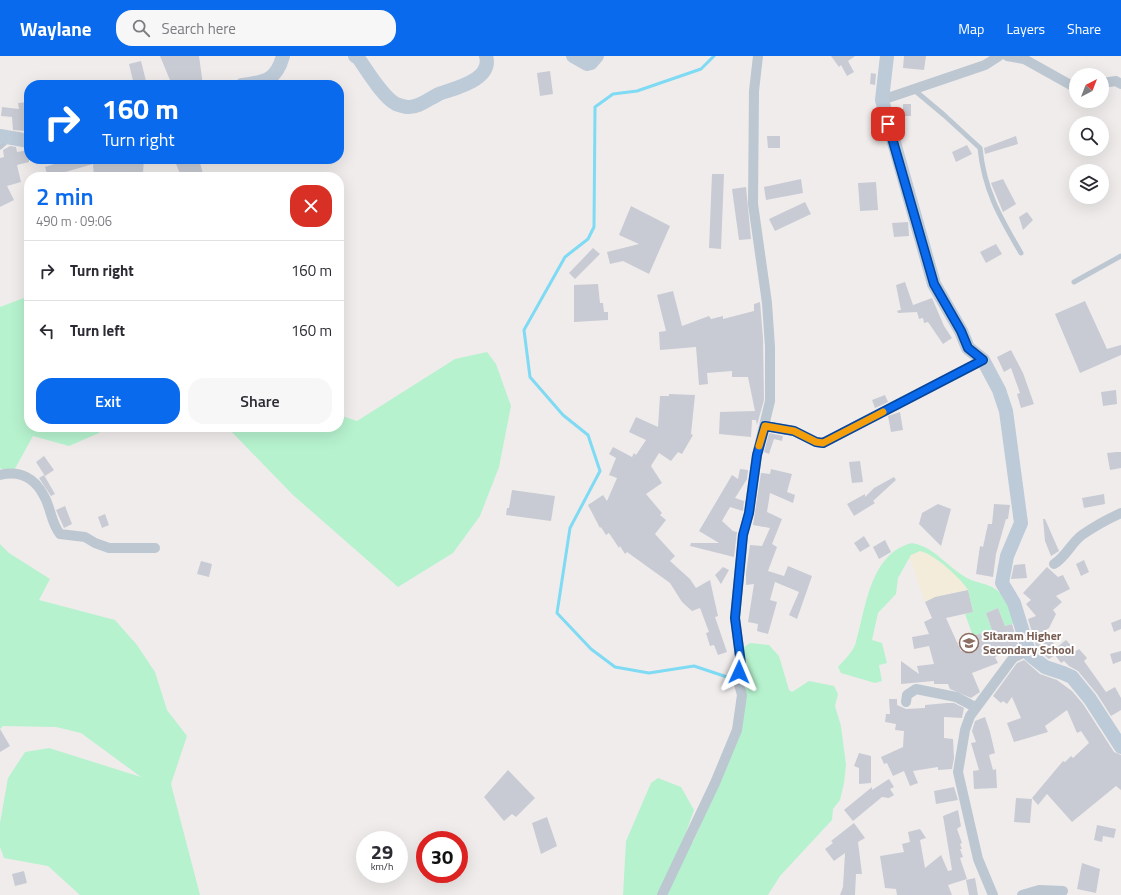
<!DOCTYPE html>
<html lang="en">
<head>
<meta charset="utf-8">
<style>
	:root { --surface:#fff; --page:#f7f7f7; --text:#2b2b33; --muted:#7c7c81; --line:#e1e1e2; --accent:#096aed }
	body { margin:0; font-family:"Titillium Web",sans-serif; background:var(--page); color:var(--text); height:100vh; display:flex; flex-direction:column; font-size:15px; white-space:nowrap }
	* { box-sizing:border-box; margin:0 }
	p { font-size:13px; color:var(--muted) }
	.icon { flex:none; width:22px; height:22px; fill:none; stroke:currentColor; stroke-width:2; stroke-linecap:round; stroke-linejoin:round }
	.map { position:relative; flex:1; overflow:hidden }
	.drawer { position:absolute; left:24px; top:116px; width:320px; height:260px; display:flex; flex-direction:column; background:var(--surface); border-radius:16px; box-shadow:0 4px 16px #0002 }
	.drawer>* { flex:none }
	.banner { position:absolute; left:24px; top:24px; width:320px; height:84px; border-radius:16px; box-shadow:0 4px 16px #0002; background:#096aed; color:#fff; overflow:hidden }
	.needle { width:26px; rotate:42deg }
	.tools { position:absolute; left:1069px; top:12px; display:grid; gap:8px }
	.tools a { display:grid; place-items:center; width:40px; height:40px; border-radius:50%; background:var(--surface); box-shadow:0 4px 16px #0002; font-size:20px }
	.speed { position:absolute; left:356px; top:775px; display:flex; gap:8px; font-size:20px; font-weight:700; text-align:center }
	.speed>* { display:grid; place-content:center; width:52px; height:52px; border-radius:50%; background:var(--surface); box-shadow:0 4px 16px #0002; line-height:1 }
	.speed small { font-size:10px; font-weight:400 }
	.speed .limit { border:6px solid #d22; background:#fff; color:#111 }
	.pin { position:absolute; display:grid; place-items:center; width:34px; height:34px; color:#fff; margin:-17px; border-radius:8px; box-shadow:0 2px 6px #0006 }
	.me { position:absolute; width:44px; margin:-22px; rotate:1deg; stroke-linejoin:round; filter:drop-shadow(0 0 3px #0008) }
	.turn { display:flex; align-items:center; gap:14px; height:84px; padding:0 12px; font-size:18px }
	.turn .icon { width:52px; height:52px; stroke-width:2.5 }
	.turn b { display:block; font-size:28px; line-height:34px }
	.round { display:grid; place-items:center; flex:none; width:42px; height:42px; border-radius:16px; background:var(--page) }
	.headline { display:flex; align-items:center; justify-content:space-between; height:68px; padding:0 12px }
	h1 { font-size:24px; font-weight:600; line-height:30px; color:var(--accent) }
	.primary-button { display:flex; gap:8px; margin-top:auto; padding:8px 12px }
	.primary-button a { flex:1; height:46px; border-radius:16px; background:var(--accent); color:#fff; font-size:16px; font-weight:600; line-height:46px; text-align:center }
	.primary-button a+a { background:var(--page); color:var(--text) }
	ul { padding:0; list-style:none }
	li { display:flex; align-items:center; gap:12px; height:60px; padding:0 12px; border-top:1px solid var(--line) }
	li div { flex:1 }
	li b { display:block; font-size:15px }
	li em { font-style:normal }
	header { display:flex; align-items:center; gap:24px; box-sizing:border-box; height:56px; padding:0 20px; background:var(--accent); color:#fff }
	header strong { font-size:19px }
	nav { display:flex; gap:22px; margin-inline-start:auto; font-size:14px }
	.search { width:280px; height:36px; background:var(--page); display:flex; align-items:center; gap:10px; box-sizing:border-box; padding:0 14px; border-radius:16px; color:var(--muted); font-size:15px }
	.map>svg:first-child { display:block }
	.green { fill:#b6f2ce }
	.sand { fill:#f3ecdb }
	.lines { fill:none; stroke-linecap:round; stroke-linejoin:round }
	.stream { stroke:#7fdaf3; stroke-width:3 }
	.building { fill:#c8cbd3 }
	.lane { stroke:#bcc7d1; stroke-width:5 }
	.street { stroke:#bcc7d1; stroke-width:10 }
	.secondary { stroke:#bdcad8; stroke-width:14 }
	.route-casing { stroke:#06459a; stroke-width:10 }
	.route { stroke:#096aed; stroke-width:7 }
	.slow { stroke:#f59e0b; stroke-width:7 }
	.labels { text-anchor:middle; stroke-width:4; stroke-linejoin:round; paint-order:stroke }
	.education-label { font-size:12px; font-weight:bold; fill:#785e54; stroke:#fff; text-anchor:start }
</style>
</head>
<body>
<header>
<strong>Waylane</strong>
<div class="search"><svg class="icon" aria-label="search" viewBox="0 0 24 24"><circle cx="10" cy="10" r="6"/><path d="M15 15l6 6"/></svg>Search here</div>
<nav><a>Map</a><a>Layers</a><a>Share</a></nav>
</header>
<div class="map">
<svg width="1121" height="839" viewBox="0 0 1121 839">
	<rect width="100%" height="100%" fill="#f0ecec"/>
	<path class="green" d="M29 240V371H102L99 377 69 390 33 380 12 418 0 412V251Z
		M487 296 496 308 511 350 499 411 480 460 453 497 398 531 293 439 227 371H339V359L357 365 455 303Z
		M912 487C935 491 947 511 967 522 978 528 991 527 1000 537 1008 545 1011 556 1015 567L1005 570 998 552 986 557 992 574 973 580 965 558 973 556 968 534 961 525 926 497 911 499 898 522 896 538 878 557 872 584 882 587 887 607 879 609 882 625 875 627 841 617 838 611C844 604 854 595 856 586 866 552 870 497 912 487Z
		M0 488 9 497 50 523 39 544 115 564 137 589 155 616 167 654 187 680 171 728 200 839H80L48 810 4 802 0 791V767L8 722 25 696 49 692 141 721 81 677 56 671 3 670 0 673Z
		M750 587 769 589 779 600 789 634 792 636 809 625 834 630 838 638 835 650 841 670 846 709 844 727 840 744 833 753 832 764 780 820 768 839H623L626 785 651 727 658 722 681 731 694 754 684 782 693 786 739 682 746 628 744 591Z"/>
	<path class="sand" d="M920 495C936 499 959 521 968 534L937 541 925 546 912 508 909 504 911 499Z"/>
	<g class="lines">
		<path class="stream" d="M714 0 701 13 637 35 613 38 595 51 594 171 588 183 565 201 524 274 530 321 563 359 588 379 600 415 570 472 557 557 591 593 615 611 649 617 694 610 736 624"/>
	</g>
	<path class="building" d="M160 0H199L203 29H172Z
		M831 0H855L848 5 854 16 847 20 841 9 839 11Z
		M904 0H926L924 14 903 12Z
		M141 5 147 29H134L129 8Z
		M550 15 553 38 540 40 537 17Z
		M871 17 876 18 875 29 870 28Z
		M29 46V56L26 57V75L13 74 12 61 1 60 2 51 19 53 18 47Z
		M903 48H911V60H903Z
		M767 80H780V92H768Z
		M1016 80 1018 88 985 98 984 92Z
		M967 89 972 98 956 106 952 96Z
		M10 90 16 91 17 96 29 94V106L17 109 21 126 7 130 14 144 0 151V102L4 101 3 94Z
		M59 103H144L143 117 123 116 124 121H94L93 108 48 121 45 111 60 106Z
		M174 103H199L203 118 194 121 193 116 181 120Z
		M712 118H724L721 193 709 192Z
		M801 123 803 137 766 144 764 131Z
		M1003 123 1016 148 1003 156 991 127Z
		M876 126 878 154 860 155 858 127Z
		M746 131 751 183 739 184 732 133Z
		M805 146 811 158 775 175 769 163Z
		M631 150 670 170 649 218 623 205 610 208 607 196 639 188 619 179Z
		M1027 156 1033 164 1023 174 1019 161Z
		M908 166 909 180 894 181 892 167Z
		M996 188 1002 198 986 207 980 196Z
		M593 192 600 198 575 223 569 217Z
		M905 226 913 249 901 254 896 229Z
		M598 228 600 247H603L604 256H608V264L574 266V229Z
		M673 235 682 270 709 260 711 263 723 260V263L754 255V248L760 246 763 282 764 344 757 369 756 364H752L751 381 719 378 720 356 755 355 748 321H732V315L707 317 708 328 699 329 696 291 660 294 659 276 666 275 657 239Z
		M932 242 944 270 952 282 943 288 928 266 924 267 923 262 919 263 917 256 898 257 897 255Z
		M1085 245 1107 293 1121 289V299L1080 317 1055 258Z
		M1011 294 1023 317 1034 348 1021 352 1017 338 1020 337 1011 312 1004 316 997 301Z
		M1116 334 1117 348 1103 350 1101 336Z
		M669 338 695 339 691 378 693 379 682 398 678 396 671 405 659 397 651 410 662 427 646 438 662 457 660 459 666 464 655 478 675 500 670 505 690 523 696 532 710 524 718 560 715 561 727 596 718 599 714 589 710 590 706 577 709 576 700 552 692 555 682 546 670 527 627 496 625 498 620 490 619 492 609 477 606 479 601 471 600 472 588 449 603 439 607 445 617 422 609 419 616 402 609 398 613 391 632 401 634 397 636 399 646 384 629 376 636 361 658 371 660 340H669Z
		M885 339 888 346 875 352 872 344Z
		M900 356 903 374 891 376 888 360Z
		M769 377 783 380 782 385 774 383 769 398 764 396Z
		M1117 396H1121V412L1110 414 1107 397Z
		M44 400 54 414 45 420 36 406Z
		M860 405 863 426 852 427 849 406Z
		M740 413 748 414 747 423 735 442 744 445 743 455 730 451 722 465 733 475 737 476 734 501 690 490 691 487H719L699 475 732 419 738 423Z
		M771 413 792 418 787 436 795 439 793 447 770 437 767 456 782 463 772 488 777 491 768 515 784 520 788 510 812 520 797 563 789 559 799 536 775 526 770 544 777 546 768 578 757 575 758 568 748 566 754 528 746 529V517L750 489 762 490 770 472 753 469 761 417 770 418Z
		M44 419 55 438 51 440 39 422Z
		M894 421 896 424 873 445 875 447 854 460 847 448 865 438V441L874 432Z
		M512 434 555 440 551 465 506 459 507 452H509Z
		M1104 438 1105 448 1084 452 1082 442Z
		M938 448 951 453 941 490 919 468 922 457Z
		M994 448 1010 449 1008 463H1006L996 498 993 521 976 518 980 490 983 491 988 468H992Z
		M65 450 72 468 64 472 56 454Z
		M105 458 109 469 102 472 98 461Z
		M1043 463H1045L1059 495 1051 500 1045 485Z
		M864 480 870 490 860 496 854 487Z
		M885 484 891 496 879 503 873 491Z
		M1084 504 1089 516 1081 520 1076 508Z
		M201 505 212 508 209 521 197 518Z
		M1025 508 1027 522 1011 523 1014 509Z
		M723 511 729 514 721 528 715 519Z
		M1047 511 1058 521 1063 519 1070 533 1056 540 1062 546 1053 554 1056 558 1049 572 1046 574 1056 592 1066 584 1076 595 1079 593 1087 602 1084 605 1106 636 1115 631 1121 642V654L1111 660 1097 638 1078 615 1069 610 1064 605 1061 607 1055 599 1049 603 1037 594 1035 587 1037 585 1035 586 1028 563 1036 560 1026 548 1031 544 1023 537Z
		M968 534 973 556 946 562 961 595 976 591 973 580 992 574 986 557 998 552 1005 570 1012 568 1019 592 995 601 998 607 972 617 980 636 971 642 950 633 948 628H934V625L901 628V605L919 618 917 610 934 608 929 590 914 593 912 581 929 578 924 566 932 562 925 546 935 541Z
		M1121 563V573L1114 576 1111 567Z
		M1121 595V605L1113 608 1110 598Z
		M1024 604 1040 618 1057 624 1072 635 1083 648 1114 696 1121 699V734L1116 730 1072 766 1047 738 1038 749 1032 742 1063 705 1065 706 1071 700 1073 702 1089 687 1081 675 1077 677 1067 654 1045 670 1048 676 1014 686 1007 667 1021 662 1012 641 1007 648 1003 645 1001 647 993 640 1017 607Z
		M889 643H897V649L906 653 925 652V649L947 647H954L964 652 962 662 944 661V682L953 683 954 702 952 713 938 714V711L913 715 918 727 910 730 904 715 893 720 887 707 884 708 881 701 903 691 904 675 895 674 896 668 885 666 886 658H890Z
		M985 661 990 676 995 697 989 699 993 714 996 713 997 732 974 733 973 715 979 714 971 687 976 686 972 675 975 665Z
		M0 673 10 690 0 696Z
		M859 697 871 700V727L859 728V712L854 710Z
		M508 714 535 742 516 761 512 758 504 765 484 741Z
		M889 723 894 731 890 733 894 739 889 742 882 741 853 765 844 754 872 731V734Z
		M954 731 958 744 936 748 934 735Z
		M1016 742 1032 743 1030 767 1014 766Z
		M958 754 961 770 957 773 962 787 960 788 962 793H960L963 801 960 802 967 823 948 829 952 839H897L896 833 885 832 880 800 904 796 902 788 910 786 908 776 920 773 926 782 920 784 925 812 941 799 948 815 952 814 943 760Z
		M547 761 557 790 541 798 532 767Z
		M854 767 865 782 858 786 862 818H856L855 839H840L843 831 845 797 834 805 825 793 833 787 831 785Z
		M1097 769 1116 773 1114 782 1103 780 1102 786 1094 784Z
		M1082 807 1100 813 1096 837 1077 833Z
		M24 815 27 827 15 830 12 818Z
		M975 822 978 839H969L966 824Z"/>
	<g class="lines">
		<path class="lane" d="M913 33 944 59 980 92C984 134 1000 161 1021 197
			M0 91 8 84
			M1074 226 1121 200"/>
		<path class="street" d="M1007 0 1024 3 1076 32
			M1102 27 1116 25 1121 28
			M882 44 985 9 999 0
			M765 370 794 375 816 386 823 387 983 304
			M0 419C20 414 35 422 44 440 51 452 51 467 60 478L85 481 95 487 109 492H155
			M1054 508C1066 501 1071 487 1082 479 1092 472 1110 462 1121 457
			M906 646 907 639 916 633 956 641 975 651
			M662 839 715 727 737 674 742 639 738 625 741 607 735 562 743 479 749 457 757 399 770 345V291L767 247 753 148 754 35 758 0
			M993 839 978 803 958 716 965 674 970 660 1013 602 1029 594
			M1022 839 1039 834 1063 835"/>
		<path class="secondary" d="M355 0 359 3C368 16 383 41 396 48 399 49 405 51 408 51 418 52 430 42 439 38 455 32 493 24 486 0
			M573 0 587 8 591 7 597 0
			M887 0 882 44 934 228 961 275 968 292 983 304 999 334 1006 355 1021 467 1007 500 1002 527 1014 547 1030 599 1045 611 1063 617 1072 621 1090 643 1121 691
			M242 29C265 26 276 25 283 0
			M0 80 29 85"/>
	</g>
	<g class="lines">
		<defs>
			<path id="route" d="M739 616 741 608 735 562 743 479 749 457 757 399 765 370 794 375 816 386 823 387 983 304 968 292 961 275 934 228 888 68"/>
		</defs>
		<use href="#route" class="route-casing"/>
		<use href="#route" class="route"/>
		<path class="slow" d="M759 390 765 370 794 375 816 386 823 387 883 356"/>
	</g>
	<defs>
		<symbol id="school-ring" viewBox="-11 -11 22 22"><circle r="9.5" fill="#fff" stroke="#8d6e63" stroke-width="1.5"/><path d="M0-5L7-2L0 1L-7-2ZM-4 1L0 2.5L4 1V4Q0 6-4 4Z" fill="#8d6e63"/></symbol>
	</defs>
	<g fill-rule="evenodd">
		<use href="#school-ring" x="958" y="576" width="22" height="22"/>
	</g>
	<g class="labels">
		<g class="education-label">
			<text x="983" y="584">Sitaram Higher<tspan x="983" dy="14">Secondary School</tspan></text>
		</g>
	</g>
</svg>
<div class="tools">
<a><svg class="needle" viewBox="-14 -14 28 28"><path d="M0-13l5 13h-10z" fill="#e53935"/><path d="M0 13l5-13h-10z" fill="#7c7c81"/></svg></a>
<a><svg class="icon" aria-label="search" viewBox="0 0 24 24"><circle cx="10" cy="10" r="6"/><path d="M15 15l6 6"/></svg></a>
<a><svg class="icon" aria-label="layers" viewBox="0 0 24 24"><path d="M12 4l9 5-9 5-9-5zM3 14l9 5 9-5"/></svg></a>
</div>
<div class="speed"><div>29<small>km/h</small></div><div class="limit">30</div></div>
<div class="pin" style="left:888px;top:68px;background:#d93025"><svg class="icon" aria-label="arrive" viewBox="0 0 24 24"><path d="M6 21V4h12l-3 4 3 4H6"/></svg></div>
<svg class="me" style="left:739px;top:616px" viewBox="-20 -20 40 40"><path d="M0-17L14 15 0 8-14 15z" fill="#096aed" stroke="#fff" stroke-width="4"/></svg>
<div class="banner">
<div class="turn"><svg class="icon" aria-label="right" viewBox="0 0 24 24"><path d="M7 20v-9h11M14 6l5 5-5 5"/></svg><div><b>160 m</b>Turn right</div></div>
</div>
<section class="drawer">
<div class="headline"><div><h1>2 min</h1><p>490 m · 09:06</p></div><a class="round" style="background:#d93025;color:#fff"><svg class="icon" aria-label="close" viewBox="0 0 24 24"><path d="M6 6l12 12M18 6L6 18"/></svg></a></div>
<ul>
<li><svg class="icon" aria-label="right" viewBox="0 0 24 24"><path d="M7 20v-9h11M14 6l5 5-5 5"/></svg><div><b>Turn right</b></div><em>160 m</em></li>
<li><svg class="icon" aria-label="left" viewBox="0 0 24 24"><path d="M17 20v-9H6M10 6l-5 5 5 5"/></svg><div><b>Turn left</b></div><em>160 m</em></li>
</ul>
<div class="primary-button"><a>Exit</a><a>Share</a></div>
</section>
</div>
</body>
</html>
